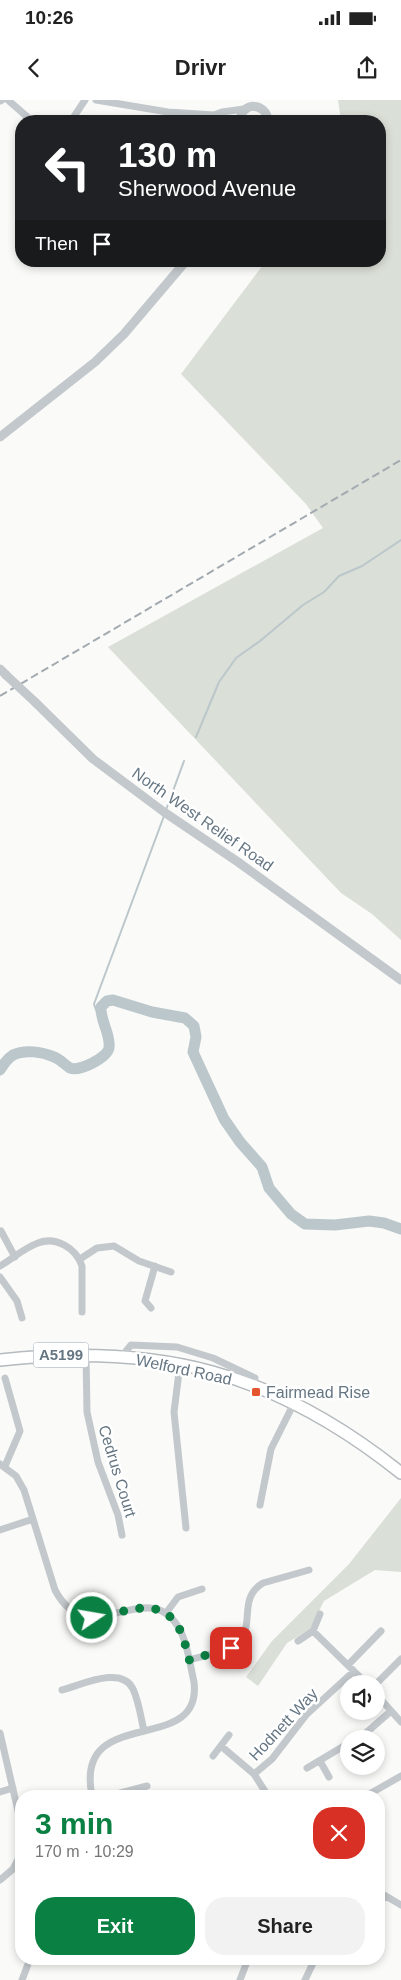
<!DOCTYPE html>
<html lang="en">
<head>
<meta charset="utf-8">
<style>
	:root { --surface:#fff; --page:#f2f2f2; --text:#222; --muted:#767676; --accent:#0b8043 }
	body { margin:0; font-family:Arial,sans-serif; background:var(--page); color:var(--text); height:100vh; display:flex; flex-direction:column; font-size:19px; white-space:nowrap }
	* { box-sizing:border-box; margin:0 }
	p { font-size:16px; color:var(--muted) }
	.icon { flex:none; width:28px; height:28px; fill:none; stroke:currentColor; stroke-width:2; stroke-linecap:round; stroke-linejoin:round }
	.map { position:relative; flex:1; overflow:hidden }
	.details { position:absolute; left:15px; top:1690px; width:370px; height:175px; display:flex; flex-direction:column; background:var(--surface); border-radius:20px; box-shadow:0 2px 8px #0003 }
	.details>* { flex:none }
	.hud { position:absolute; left:15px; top:15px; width:371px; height:152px; border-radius:20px; box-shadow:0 2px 8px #0003; background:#202124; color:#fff; overflow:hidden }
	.controls { position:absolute; left:340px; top:1575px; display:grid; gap:10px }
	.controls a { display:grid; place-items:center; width:45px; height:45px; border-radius:50%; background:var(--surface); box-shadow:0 2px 8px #0003; font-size:25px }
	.pin { position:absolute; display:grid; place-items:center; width:42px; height:42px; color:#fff; margin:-21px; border-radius:10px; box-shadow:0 2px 8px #0006 }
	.me { position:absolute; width:55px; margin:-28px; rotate:78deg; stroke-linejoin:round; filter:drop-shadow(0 0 4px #0008) }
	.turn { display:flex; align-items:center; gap:18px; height:105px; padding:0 20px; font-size:22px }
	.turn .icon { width:65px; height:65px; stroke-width:2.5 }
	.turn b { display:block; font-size:35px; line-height:42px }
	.then { display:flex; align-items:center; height:48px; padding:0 20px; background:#0003; gap:10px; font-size:19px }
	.round { display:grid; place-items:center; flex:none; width:52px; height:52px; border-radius:20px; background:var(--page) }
	.summary { display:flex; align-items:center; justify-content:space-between; height:85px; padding:0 20px }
	h1 { font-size:30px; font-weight:700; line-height:38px; color:var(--accent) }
	.button { display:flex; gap:10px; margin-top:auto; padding:10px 20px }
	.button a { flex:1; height:58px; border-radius:20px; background:var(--accent); color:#fff; font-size:20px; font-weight:700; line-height:58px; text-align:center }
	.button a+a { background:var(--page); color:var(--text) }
	.status { display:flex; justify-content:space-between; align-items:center; height:35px; padding:0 25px; background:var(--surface); direction:ltr }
	.status svg { height:14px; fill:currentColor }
	header { display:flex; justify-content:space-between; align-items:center; height:65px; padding:0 20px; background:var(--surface); font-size:22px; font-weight:700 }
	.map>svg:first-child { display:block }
	.green { fill:#dadfd7 }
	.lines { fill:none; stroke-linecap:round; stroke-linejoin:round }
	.stream { stroke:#bbc7cb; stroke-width:2 }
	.river { stroke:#bbc7cb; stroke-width:11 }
	.primary-casing { stroke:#b5babe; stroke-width:14 }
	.minor { stroke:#c3c8cc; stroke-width:7 }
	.tertiary { stroke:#c3c8cc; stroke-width:9 }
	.primary { stroke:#fff; stroke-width:11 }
	.rail { stroke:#a2aab0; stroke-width:2; stroke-dasharray:8 4; stroke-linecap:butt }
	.tertiary-bridge { stroke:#c3c8cc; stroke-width:9 }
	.route { stroke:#0b8043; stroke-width:9; stroke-dasharray:0 16.2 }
	.poi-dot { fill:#e4572e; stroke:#fff; stroke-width:2 }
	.labels { text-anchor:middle; stroke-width:5; stroke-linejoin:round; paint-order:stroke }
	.shield { fill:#fff; stroke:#939fa8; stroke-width:1 }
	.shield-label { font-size:15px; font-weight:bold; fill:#657683 }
	.street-label { font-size:16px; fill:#657683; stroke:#fff }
	.poi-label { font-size:16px; fill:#657683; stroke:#fff; text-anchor:start }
</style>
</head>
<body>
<div class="status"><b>10:26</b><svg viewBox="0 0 49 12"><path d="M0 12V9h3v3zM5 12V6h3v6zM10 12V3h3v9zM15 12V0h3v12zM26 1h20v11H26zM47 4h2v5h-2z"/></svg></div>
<header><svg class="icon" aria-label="back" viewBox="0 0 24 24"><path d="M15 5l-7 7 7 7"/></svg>Drivr<svg class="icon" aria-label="share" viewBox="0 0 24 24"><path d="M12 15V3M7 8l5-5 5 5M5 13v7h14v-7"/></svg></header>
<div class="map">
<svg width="401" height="1880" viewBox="0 0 401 1880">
	<rect width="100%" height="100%" fill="#fafaf8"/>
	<path class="green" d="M338 0H401V840L372 814 341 793 108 547 323 428 306 404 181 274 266 161H380V21H341Z
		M401 1398V1472L375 1470 324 1501 310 1529 287 1543 258 1586 246 1577 272 1541 349 1464Z"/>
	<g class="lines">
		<path class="stream" d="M196 637 219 582 236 558 260 541 303 505 324 492 339 476 362 466 401 440
			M166 710 184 661
			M100 915 96 910 94 904 164 716"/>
		<path class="river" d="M0 970C3 965 8 958 13 955 25 949 43 952 54 957 60 959 65 965 70 968 79 972 107 958 109 948 111 934 100 921 101 907L107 901 113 900 152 912 185 918 194 926 196 937 193 952 224 1019 240 1042 262 1067 269 1088 291 1114 305 1124 335 1125 369 1121 384 1123 401 1129"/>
		<defs>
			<path id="primary" d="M0 1260C160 1243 275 1272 401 1373"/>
		</defs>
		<use href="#primary" class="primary-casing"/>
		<path class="minor" d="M8 0 32 21
			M96 0 168 12 214 15 222 12 244 9
			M0 1 2 0
			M214 15 225 21
			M71 21 85 0
			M1 1131 15 1157
			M80 1159 97 1148 114 1146 139 1161 171 1172
			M0 1166C12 1159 24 1148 38 1143 56 1136 76 1148 82 1166V1212
			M0 1177 17 1201 22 1218
			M151 1208 145 1201 155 1166
			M86 1255 87 1312 98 1362 118 1415 122 1435
			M122 1256 131 1245 177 1247 213 1258 255 1278
			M180 1264 174 1312 186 1428
			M5 1278 20 1331 5 1366
			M0 1364 16 1376 24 1390 55 1490C90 1556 148 1471 180 1530 188 1545 190 1565 194 1582 203 1658 73 1602 92 1696
			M260 1405 271 1349 294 1303
			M0 1430 33 1419
			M166 1513 178 1497 202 1489
			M313 1531 367 1584
			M298 1541 313 1531 320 1514
			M189 1560C202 1556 218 1554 230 1548 261 1533 234 1500 263 1483L309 1470
			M348 1565 381 1531
			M376 1584 401 1559
			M62 1590C81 1585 122 1565 133 1589 139 1602 141 1618 144 1631
			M376 1594 401 1622
			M0 1633 21 1724
			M356 1639 367 1632 391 1611
			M221 1646 254 1674 268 1696
			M213 1656 229 1635
			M320 1661 329 1677
			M307 1668 349 1643
			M254 1674 272 1659 306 1615 354 1571
			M0 1692 13 1688
			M109 1696 147 1686
			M366 1696 401 1676
			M0 1780 13 1769 21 1754
			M379 1792 401 1805
			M379 1805 384 1797
			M22 1880 30 1859
			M240 1880 248 1859
			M305 1880 315 1859"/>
		<path class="tertiary" d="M240 21C241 1 267 2 268 21
			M0 337 95 262 124 234 186 161
			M0 569 6 575
			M35 602 93 659 164 712 238 762 401 880"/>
		<use href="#primary" class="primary"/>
		<path class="rail" d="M0 596 401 360"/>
		<path class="tertiary-bridge" d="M6 575 35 602"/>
	</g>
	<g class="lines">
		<path class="route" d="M92 1518C124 1514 160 1492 180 1530 185 1539 186 1550 189 1560L231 1548"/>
	</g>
	<rect class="poi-dot" x="251" y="1287" width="10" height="10" rx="2.5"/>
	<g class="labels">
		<rect class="shield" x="33.5" y="1242.5" width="55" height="25" rx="4"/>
		<g class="shield-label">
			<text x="61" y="1260">A5199</text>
		</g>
		<g class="street-label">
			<text transform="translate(203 719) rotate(35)" y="6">North West Relief Road</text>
			<text transform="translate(184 1269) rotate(12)" y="6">Welford Road</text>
			<text transform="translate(118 1371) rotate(73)" y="6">Cedrus Court</text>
			<text transform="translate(283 1624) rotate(-47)" y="6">Hodnett Way</text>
		</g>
		<g class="poi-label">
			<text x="266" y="1298">Fairmead Rise</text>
		</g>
	</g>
</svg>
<div class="controls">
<a><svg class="icon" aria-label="sound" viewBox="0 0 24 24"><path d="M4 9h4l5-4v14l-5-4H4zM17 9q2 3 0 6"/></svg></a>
<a><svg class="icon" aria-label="layers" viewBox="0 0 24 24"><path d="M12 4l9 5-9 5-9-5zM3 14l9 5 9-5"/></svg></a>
</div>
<div class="pin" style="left:231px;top:1548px;background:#d93025"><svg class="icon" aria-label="arrive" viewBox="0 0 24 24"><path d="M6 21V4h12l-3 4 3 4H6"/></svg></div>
<svg class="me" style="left:92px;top:1518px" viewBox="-20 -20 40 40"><circle r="17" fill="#0b8043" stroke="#fff" stroke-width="3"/><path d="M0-11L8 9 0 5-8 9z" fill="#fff"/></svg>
<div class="hud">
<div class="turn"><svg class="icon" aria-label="left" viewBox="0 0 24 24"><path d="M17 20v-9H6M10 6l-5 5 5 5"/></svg><div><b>130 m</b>Sherwood Avenue</div></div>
<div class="then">Then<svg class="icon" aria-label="arrive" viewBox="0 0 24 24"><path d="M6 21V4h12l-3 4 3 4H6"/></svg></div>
</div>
<section class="details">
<div class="summary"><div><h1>3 min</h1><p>170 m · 10:29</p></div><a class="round" style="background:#d93025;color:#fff"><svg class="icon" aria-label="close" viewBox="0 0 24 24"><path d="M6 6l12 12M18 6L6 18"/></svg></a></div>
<div class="button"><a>Exit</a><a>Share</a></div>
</section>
</div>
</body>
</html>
